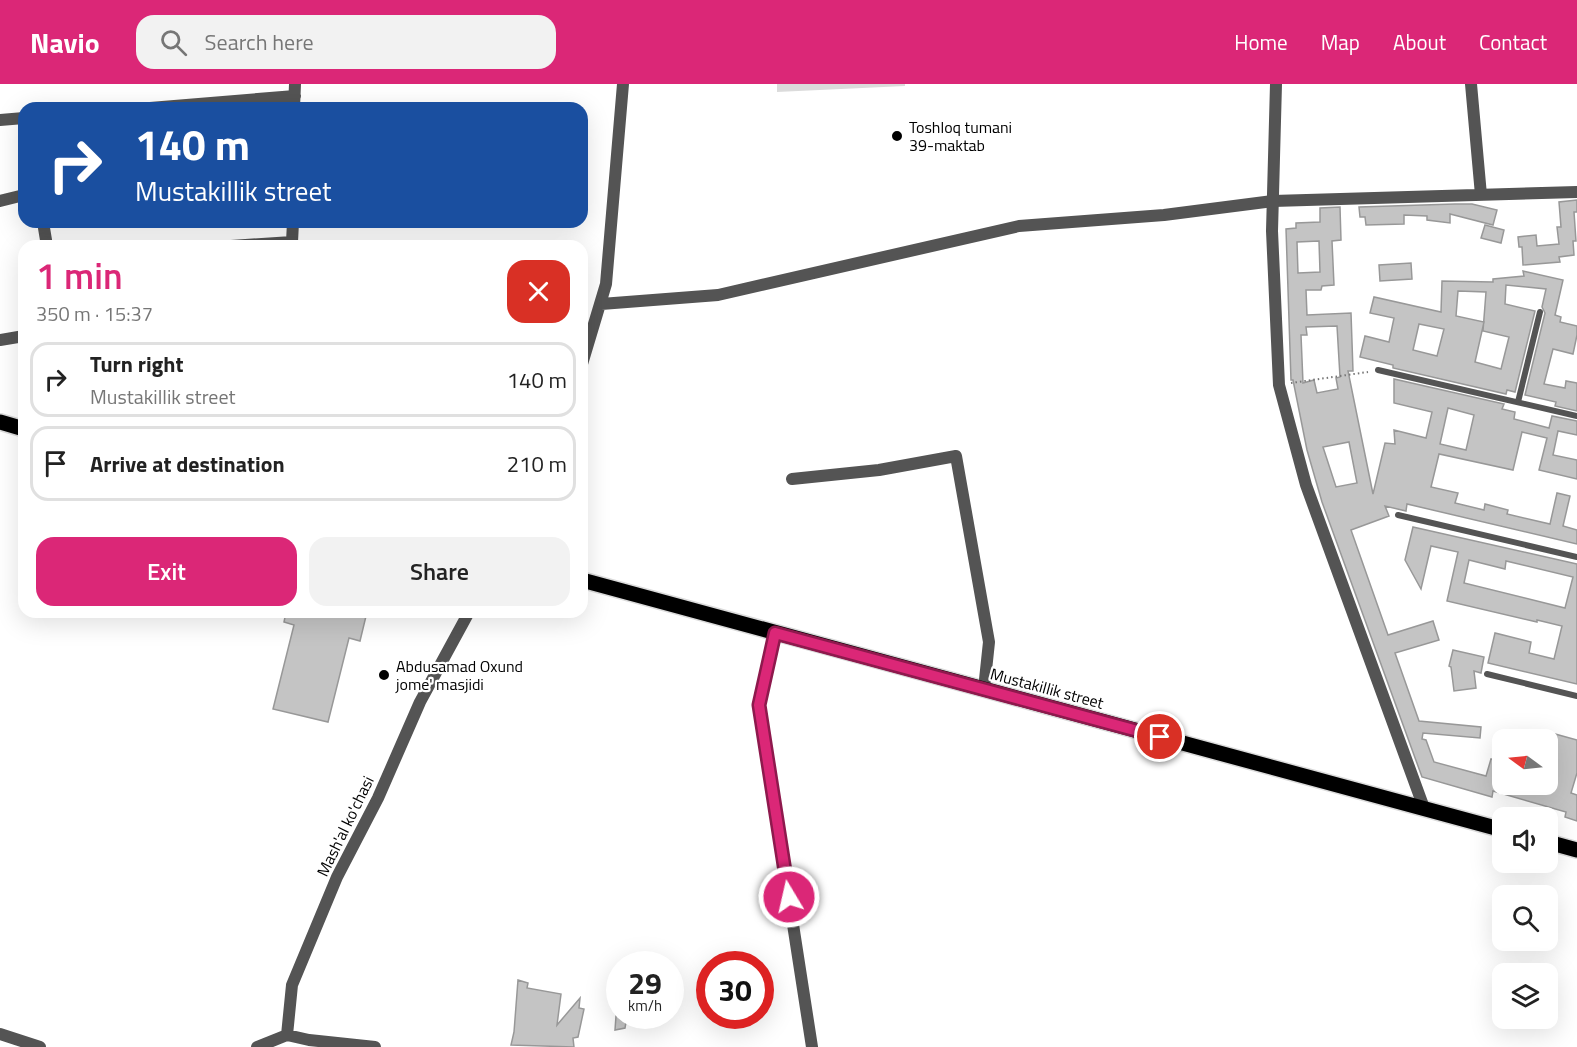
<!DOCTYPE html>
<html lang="en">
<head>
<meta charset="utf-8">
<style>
	:root { --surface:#fff; --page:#f2f2f2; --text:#222; --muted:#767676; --line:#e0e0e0; --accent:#db2777 }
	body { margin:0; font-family:"Titillium Web",sans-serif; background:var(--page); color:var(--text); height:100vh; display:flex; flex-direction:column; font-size:22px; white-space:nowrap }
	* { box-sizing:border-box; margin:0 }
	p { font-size:20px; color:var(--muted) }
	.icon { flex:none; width:33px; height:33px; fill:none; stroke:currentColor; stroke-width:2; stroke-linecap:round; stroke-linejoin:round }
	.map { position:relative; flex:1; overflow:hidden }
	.details { position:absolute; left:18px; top:156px; width:570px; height:378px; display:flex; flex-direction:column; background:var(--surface); border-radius:18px; box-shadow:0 6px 24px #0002 }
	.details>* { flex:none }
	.hud { position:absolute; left:18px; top:18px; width:570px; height:126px; border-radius:18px; box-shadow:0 6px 24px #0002; background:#1a4fa0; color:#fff; overflow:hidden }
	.needle { width:39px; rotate:285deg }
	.tools { position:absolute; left:1492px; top:645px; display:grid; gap:12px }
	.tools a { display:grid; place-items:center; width:66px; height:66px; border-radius:12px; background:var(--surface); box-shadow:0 6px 24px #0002; font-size:30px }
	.speed { position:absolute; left:606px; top:867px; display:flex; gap:12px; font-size:30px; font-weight:700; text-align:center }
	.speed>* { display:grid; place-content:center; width:78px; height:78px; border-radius:50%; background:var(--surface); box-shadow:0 6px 24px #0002; line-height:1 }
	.speed small { font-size:15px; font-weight:400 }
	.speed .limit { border:9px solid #d22; background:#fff; color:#111 }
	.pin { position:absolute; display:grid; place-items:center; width:51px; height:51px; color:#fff; margin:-26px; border:3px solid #fff; border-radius:50%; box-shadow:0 2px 6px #0007 }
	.me { position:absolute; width:66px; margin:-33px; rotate:351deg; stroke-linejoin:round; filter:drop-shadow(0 0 4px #0008) }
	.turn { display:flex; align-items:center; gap:21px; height:126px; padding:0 18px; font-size:27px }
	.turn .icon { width:78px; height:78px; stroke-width:2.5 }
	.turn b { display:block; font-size:42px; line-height:51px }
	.round { display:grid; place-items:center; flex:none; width:63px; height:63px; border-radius:18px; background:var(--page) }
	.headline { display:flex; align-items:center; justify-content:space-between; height:102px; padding:0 18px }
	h1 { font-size:36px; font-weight:600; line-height:45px; color:var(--accent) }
	.cta { display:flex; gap:12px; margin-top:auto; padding:12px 18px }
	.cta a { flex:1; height:69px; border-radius:18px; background:var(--accent); color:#fff; font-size:24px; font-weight:600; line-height:69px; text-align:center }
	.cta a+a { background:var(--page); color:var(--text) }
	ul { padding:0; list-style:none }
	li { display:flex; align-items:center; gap:18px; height:75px; margin:0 12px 9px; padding:0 6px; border:3px solid var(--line); border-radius:18px }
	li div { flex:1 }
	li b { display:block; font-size:22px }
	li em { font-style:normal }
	header { display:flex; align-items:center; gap:36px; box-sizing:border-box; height:84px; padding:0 30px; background:var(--accent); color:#fff }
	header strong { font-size:28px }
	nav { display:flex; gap:33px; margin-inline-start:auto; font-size:21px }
	.search { width:420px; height:54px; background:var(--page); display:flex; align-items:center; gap:15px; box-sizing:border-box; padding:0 21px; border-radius:18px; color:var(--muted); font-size:22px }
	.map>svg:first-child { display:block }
	.garden { fill:#dbdbdb }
	.building { fill:#c4c4c4; stroke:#989898; stroke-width:1.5; fill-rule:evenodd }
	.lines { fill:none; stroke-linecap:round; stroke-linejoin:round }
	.primary-casing { stroke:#dbdbdb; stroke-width:18 }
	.path { stroke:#767676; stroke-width:2; stroke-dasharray:1.5 3; stroke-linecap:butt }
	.service { stroke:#545454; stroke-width:6 }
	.minor { stroke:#545454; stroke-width:12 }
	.tertiary { stroke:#545454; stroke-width:12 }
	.primary { stroke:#000; stroke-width:15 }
	.route-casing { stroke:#8e194d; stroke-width:15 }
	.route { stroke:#db2777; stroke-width:10 }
	.poi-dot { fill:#000; stroke:#fff; stroke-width:2 }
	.labels { text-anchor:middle; stroke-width:4.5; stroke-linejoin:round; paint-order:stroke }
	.poi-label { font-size:16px; fill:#000; stroke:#fff; text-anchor:start }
	.street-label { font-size:16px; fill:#000; stroke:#fff }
</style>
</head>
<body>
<header>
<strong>Navio</strong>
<div class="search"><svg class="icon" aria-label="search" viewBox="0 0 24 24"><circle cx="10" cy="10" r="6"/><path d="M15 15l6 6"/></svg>Search here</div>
<nav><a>Home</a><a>Map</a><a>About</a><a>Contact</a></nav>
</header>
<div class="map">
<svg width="1577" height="963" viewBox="0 0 1577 963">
	<rect width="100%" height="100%" fill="#fff"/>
	<path class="garden" d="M777 0H905V2L777 8Z"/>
	<path class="building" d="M1577 116V128H1574L1576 157H1573L1574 171 1559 173 1560 178 1523 181 1522 163H1519L1518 153 1536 151 1537 162 1559 160 1557 143H1561L1559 118Z
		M1455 120H1472L1497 126 1493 141 1450 130V139L1427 136V132L1404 131V140L1366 141 1365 133H1360L1359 123Z
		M1340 123 1341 156 1332 157 1334 201 1322 202 1321 206H1306L1307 231 1351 229 1353 287H1348L1373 410 1385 359 1395 360 1394 346 1426 354 1432 328 1394 319V295L1504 320 1502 325 1515 328 1514 335 1549 344 1552 332 1577 337V351L1558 347 1553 371 1577 376V395L1539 386 1547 354 1522 348 1513 386 1439 370 1431 403 1458 409 1455 419 1484 426 1485 420 1508 426 1507 430 1550 440 1557 409 1570 412 1563 442 1577 446V460L1407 420 1406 427 1385 422 1389 432 1351 446 1388 551 1433 537 1439 556 1395 569 1419 637 1481 643 1480 654 1423 649 1422 655 1426 656 1434 678 1486 692 1491 675 1503 678V700H1548V648L1577 656V689L1571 709 1577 711V737L1565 733 1566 728 1493 707 1492 713 1422 693 1322 418 1307 366 1293 296H1291L1286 145 1296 144V139L1320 138V124ZM1319 157 1320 188 1298 189 1297 158ZM1337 242 1340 293 1336 294 1338 305 1317 309 1314 296 1303 299 1301 251H1307L1306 243ZM1448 324 1474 331 1466 366 1440 360ZM1349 358 1357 399 1336 403 1323 363Z
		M1485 141 1504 146 1501 159 1481 154Z
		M1411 179 1412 195 1380 197 1379 181Z
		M1523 187 1563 196 1555 231 1561 233 1560 238 1577 242V251L1573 270 1553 265 1544 300 1565 304 1566 297 1577 299V327L1555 322 1556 318 1525 311 1545 229 1542 223 1546 205 1506 201 1505 220 1535 227 1515 308 1507 306 1506 310 1393 284V281L1360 273 1365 252 1389 258 1394 234 1370 229 1374 213 1441 228 1442 197 1493 198V195L1524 192ZM1458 207 1486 208 1483 247 1509 253 1501 285 1475 278 1484 238 1456 232ZM1419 240 1444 245 1437 272 1413 266Z
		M1413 443 1577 480V600L1488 579 1495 549 1531 558 1529 569 1554 575 1562 542 1537 536V538L1447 517 1458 468 1431 462 1421 505 1405 476ZM1469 476 1505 485 1506 477 1573 493 1565 524 1464 499Z
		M286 528H367L360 557 349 554 328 638 273 625 294 541 284 538Z
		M1453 566 1484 573 1481 589 1474 587 1476 604 1454 607 1451 583 1449 582Z
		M518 896 528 899 527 904 561 910 557 941 580 914 579 924 584 925 578 953 573 954 574 963 511 961 514 948Z
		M616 932H627L625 944 615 946Z"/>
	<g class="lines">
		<defs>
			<path id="primary" d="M0 338 24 345
				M582 496 1503 746
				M1548 758 1577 766"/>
		</defs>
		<use href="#primary" class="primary-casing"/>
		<path class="path" d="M1291 299 1368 288"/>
		<path class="service" d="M1378 286 1577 332
			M1518 318 1540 228
			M1398 431 1577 473
			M1487 590 1577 612"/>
		<path class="minor" d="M1471 0 1481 111
			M150 24 295 12
			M294 24 295 0
			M0 36 24 34
			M0 117 24 111
			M43 138 47 162
			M231 162 292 158 293 138
			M601 220 718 211 1019 142 1164 131 1273 117 1577 108
			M0 256 24 252
			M582 280 606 200 623 0
			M792 395 879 386 956 372 989 558 984 605
			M775 549 759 621 812 963
			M0 950 40 963
			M287 951 309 956 375 963
			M257 963 287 951 292 901 337 793 378 714 420 618 469 528"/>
		<path class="tertiary" d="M1276 0 1272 147 1279 301 1306 401 1424 724"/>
		<use href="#primary" class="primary"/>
	</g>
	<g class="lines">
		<defs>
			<path id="route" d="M789 813 759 621 775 549 1160 653"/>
		</defs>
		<use href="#route" class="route-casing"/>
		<use href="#route" class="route"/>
	</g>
	<g class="poi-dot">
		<circle cx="897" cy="52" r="6"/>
		<circle cx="384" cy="591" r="6"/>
	</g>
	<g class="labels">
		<g class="poi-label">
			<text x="909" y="49">Toshloq tumani<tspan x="909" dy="18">39-maktab</tspan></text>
			<text x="396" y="588">Abdusamad Oxund<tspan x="396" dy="18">jome' masjidi</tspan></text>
		</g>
		<g class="street-label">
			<text transform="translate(1047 604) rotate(15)" y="6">Mustakillik street</text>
			<text transform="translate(345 742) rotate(-64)" y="6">Mash'al ko'chasi</text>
		</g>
	</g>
</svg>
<div class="tools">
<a><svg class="needle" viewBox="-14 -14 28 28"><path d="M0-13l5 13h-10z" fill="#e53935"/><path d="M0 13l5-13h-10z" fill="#767676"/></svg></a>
<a><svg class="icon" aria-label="sound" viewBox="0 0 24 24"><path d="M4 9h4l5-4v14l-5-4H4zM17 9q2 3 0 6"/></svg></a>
<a><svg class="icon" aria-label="search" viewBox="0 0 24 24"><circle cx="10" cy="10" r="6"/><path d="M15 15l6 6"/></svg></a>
<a><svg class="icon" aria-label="layers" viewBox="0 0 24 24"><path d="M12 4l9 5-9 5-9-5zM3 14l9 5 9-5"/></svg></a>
</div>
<div class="speed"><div>29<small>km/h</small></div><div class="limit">30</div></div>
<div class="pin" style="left:1160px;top:653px;background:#d93025"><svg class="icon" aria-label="arrive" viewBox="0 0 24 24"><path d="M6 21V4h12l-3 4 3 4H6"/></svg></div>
<svg class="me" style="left:789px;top:813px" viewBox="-20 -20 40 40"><circle r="17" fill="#db2777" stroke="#fff" stroke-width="3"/><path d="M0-11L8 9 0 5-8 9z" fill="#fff"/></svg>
<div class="hud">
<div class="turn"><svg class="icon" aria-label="right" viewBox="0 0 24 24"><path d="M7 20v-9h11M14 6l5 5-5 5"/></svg><div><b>140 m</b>Mustakillik street</div></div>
</div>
<section class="details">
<div class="headline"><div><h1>1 min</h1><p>350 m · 15:37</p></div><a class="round" style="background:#d93025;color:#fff"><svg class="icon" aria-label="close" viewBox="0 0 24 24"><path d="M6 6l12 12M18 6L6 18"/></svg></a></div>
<ul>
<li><svg class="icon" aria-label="right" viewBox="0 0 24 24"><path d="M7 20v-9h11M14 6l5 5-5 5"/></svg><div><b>Turn right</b><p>Mustakillik street</p></div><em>140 m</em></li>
<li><svg class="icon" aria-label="arrive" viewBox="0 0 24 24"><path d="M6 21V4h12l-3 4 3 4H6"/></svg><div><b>Arrive at destination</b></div><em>210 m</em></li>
</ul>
<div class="cta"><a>Exit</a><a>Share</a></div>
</section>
</div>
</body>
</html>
